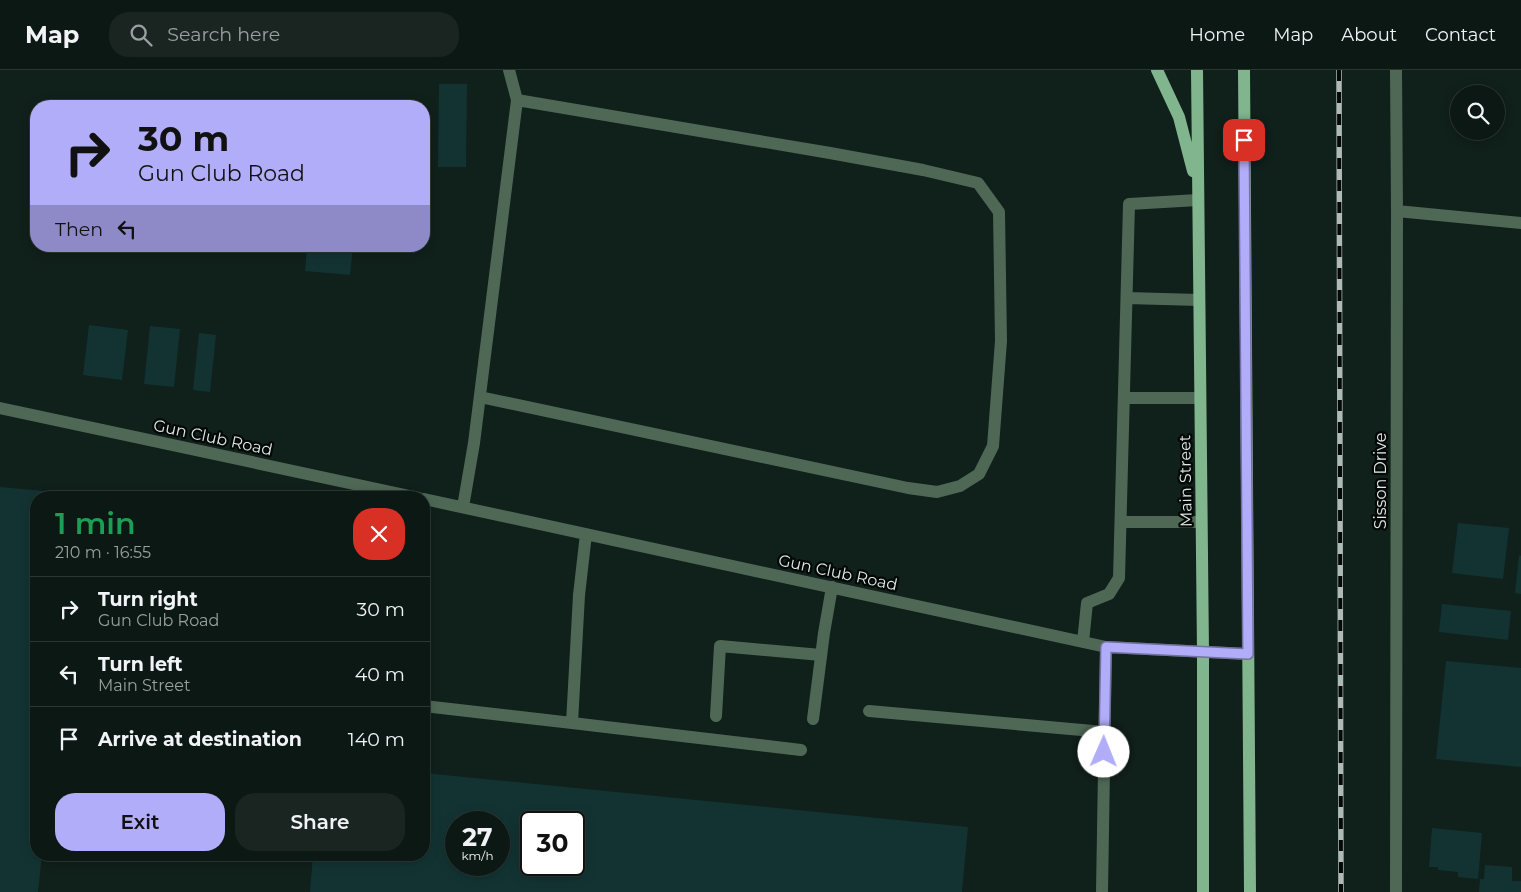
<!DOCTYPE html>
<html lang="en">
<head>
<meta charset="utf-8">
<style>
	:root { --surface:#0c1814; --page:#1a2522; --text:#f1f3f6; --muted:#9aa0a0; --line:#2c3734; --accent:#b2adf9 }
	body { margin:0; font-family:Montserrat,sans-serif; background:var(--page); color:var(--text); height:100vh; display:flex; flex-direction:column; font-size:19px; white-space:nowrap }
	* { box-sizing:border-box; margin:0 }
	p { font-size:16px; color:var(--muted) }
	.icon { flex:none; width:28px; height:28px; fill:none; stroke:currentColor; stroke-width:2; stroke-linecap:round; stroke-linejoin:round }
	.map { position:relative; flex:1; overflow:hidden }
	.panel { position:absolute; left:30px; top:421px; width:400px; height:370px; display:flex; flex-direction:column; background:var(--surface); border-radius:20px; box-shadow:0 2px 12px #0003,0 0 0 1px var(--line) }
	.panel>* { flex:none }
	.hud { position:absolute; left:30px; top:30px; width:400px; height:152px; border-radius:20px; box-shadow:0 2px 12px #0003,0 0 0 1px var(--line); background:#b2adf9; color:#111; overflow:hidden }
	.fabs { position:absolute; left:1450px; top:15px; display:grid; gap:10px }
	.fabs a { display:grid; place-items:center; width:55px; height:55px; border-radius:50%; background:var(--surface); box-shadow:0 2px 12px #0003,0 0 0 1px var(--line); font-size:25px }
	.speed { position:absolute; left:445px; top:741px; display:flex; gap:10px; font-size:25px; font-weight:700; text-align:center }
	.speed>* { display:grid; place-content:center; width:65px; height:65px; border-radius:50%; background:var(--surface); box-shadow:0 2px 12px #0003,0 0 0 1px var(--line); line-height:1 }
	.speed small { font-size:12px; font-weight:400 }
	.speed .limit { border:2px solid #111; border-radius:8px; background:#fff; color:#111 }
	.pin { position:absolute; display:grid; place-items:center; width:42px; height:42px; color:#fff; margin:-21px; border-radius:10px; box-shadow:0 2px 8px #0006 }
	.me { position:absolute; width:55px; margin:-28px; rotate:1deg; stroke-linejoin:round; filter:drop-shadow(0 0 4px #0008) }
	.turn { display:flex; align-items:center; gap:18px; height:105px; padding:0 25px; font-size:22px }
	.turn .icon { width:65px; height:65px; stroke-width:2.5 }
	.turn b { display:block; font-size:35px; line-height:42px }
	.then { display:flex; align-items:center; height:48px; padding:0 25px; background:#0003; gap:10px; font-size:19px }
	.round { display:grid; place-items:center; flex:none; width:52px; height:52px; border-radius:20px; background:var(--page) }
	.head { display:flex; align-items:center; justify-content:space-between; height:85px; padding:0 25px }
	h1 { font-size:30px; font-weight:600; line-height:38px; color:#1e9e55 }
	.action { display:flex; gap:10px; margin-top:auto; padding:10px 25px }
	.action a { flex:1; height:58px; border-radius:20px; background:var(--accent); color:#111; font-size:20px; font-weight:600; line-height:58px; text-align:center }
	.action a+a { background:var(--page); color:var(--text) }
	ul { padding:0; list-style:none }
	li { display:flex; align-items:center; gap:15px; height:65px; padding:0 25px; border-top:1px solid var(--line) }
	li div { flex:1 }
	li b { display:block; font-size:19px }
	li em { font-style:normal }
	header { display:flex; align-items:center; gap:30px; box-sizing:border-box; height:70px; padding:0 25px; background:var(--surface); border-bottom:1px solid var(--line) }
	header strong { font-size:24px }
	nav { display:flex; gap:28px; margin-inline-start:auto; font-size:18px }
	.search { width:350px; height:45px; background:var(--page); display:flex; align-items:center; gap:12px; box-sizing:border-box; padding:0 18px; border-radius:20px; color:var(--muted); font-size:19px }
	.map>svg:first-child { display:block }
	.building { fill:#133333; fill-rule:evenodd }
	.lines { fill:none; stroke-linecap:round; stroke-linejoin:round }
	.minor { stroke:#4f6855; stroke-width:12 }
	.major { stroke:#80b58e; stroke-width:12 }
	.rail-casing { stroke:#afbab7; stroke-width:5.5 }
	.rail { stroke:#030806; stroke-width:4; stroke-dasharray:11; stroke-linecap:butt }
	.route-casing { stroke:#7470a2; stroke-width:12 }
	.route { stroke:#b2adf9; stroke-width:9 }
	.labels { text-anchor:middle; stroke-width:4.5; stroke-linejoin:round; paint-order:stroke }
	.street-label { font-size:16px; fill:#dfe9e6; stroke:#030806 }
</style>
</head>
<body>
<header>
<strong>Map</strong>
<div class="search"><svg class="icon" aria-label="search" viewBox="0 0 24 24"><circle cx="10" cy="10" r="6"/><path d="M15 15l6 6"/></svg>Search here</div>
<nav><a>Home</a><a>Map</a><a>About</a><a>Contact</a></nav>
</header>
<div class="map">
<svg width="1521" height="822" viewBox="0 0 1521 822">
	<rect width="100%" height="100%" fill="#10201b"/>
	<path class="building" d="M439 14H467L466 97H438Z
		M307 176H353L350 205 305 201Z
		M89 255 128 260 122 310 83 305Z
		M150 256 180 259 174 317 144 314Z
		M199 263 216 265 210 322 193 320Z
		M0 417 76 424V428H36V785H42L38 822H0Z
		M1458 453 1509 458 1503 509 1452 503Z
		M1519 485 1521 486V524L1515 523Z
		M1442 534 1511 541 1508 570 1439 562Z
		M1446 591 1521 598V697L1436 689Z
		M424 703 968 757 962 822H310L313 785H424ZM456 752H499V795H456ZM531 752H574V795H531Z
		M1432 758 1482 763 1478 809 1458 807V802L1438 800V797H1429Z
		M1485 795 1512 797V811H1521V822H1479L1480 809H1484Z"/>
	<g class="lines">
		<path class="minor" d="M1397 141 1521 153
			M1127 228 1199 230
			M480 327 908 418 937 422 960 416 979 404 993 376 1001 271 999 142 978 113 923 100 830 83 517 30
			M1124 328H1200
			M0 338 419 428
			M424 429 1106 577 1248 584
			M463 437 474 373 517 30 509 0
			M1121 452H1201
			M586 464 579 525 572 653 801 680
			M1083 572 1087 533 1109 524 1119 508 1129 134 1198 130
			M424 636 572 653
			M869 641 1104 662
			M716 646 720 576 821 585
			M813 649 824 563 832 517
			M1102 822 1106 577
			M1396 822 1397 141 1396 0"/>
		<path class="major" d="M1157 0 1179 47 1193 101
			M1197 0 1203 582V822
			M1244 0 1250 822"/>
		<defs>
			<path id="rail" d="M1339 0 1341 822"/>
		</defs>
		<use href="#rail" class="rail-casing"/>
		<use href="#rail" class="rail"/>
	</g>
	<g class="lines">
		<defs>
			<path id="route" d="M1104 682 1106 577 1248 584 1244 70"/>
		</defs>
		<use href="#route" class="route-casing"/>
		<use href="#route" class="route"/>
	</g>
	<g class="labels">
		<g class="street-label">
			<text transform="translate(213 367) rotate(12)" y="6">Gun Club Road</text>
			<text transform="translate(1185 411) rotate(-91)" y="6">Main Street</text>
			<text transform="translate(1380 411) rotate(-90)" y="6">Sisson Drive</text>
			<text transform="translate(838 502) rotate(12)" y="6">Gun Club Road</text>
		</g>
	</g>
</svg>
<div class="fabs">
<a><svg class="icon" aria-label="search" viewBox="0 0 24 24"><circle cx="10" cy="10" r="6"/><path d="M15 15l6 6"/></svg></a>
</div>
<div class="speed"><div>27<small>km/h</small></div><div class="limit">30</div></div>
<div class="pin" style="left:1244px;top:70px;background:#d93025"><svg class="icon" aria-label="arrive" viewBox="0 0 24 24"><path d="M6 21V4h12l-3 4 3 4H6"/></svg></div>
<svg class="me" style="left:1104px;top:682px" viewBox="-20 -20 40 40"><circle r="19" fill="#fff"/><path d="M0-13L10 11 0 6-10 11z" fill="#b2adf9"/></svg>
<div class="hud">
<div class="turn"><svg class="icon" aria-label="right" viewBox="0 0 24 24"><path d="M7 20v-9h11M14 6l5 5-5 5"/></svg><div><b>30 m</b>Gun Club Road</div></div>
<div class="then">Then<svg class="icon" aria-label="left" viewBox="0 0 24 24"><path d="M17 20v-9H6M10 6l-5 5 5 5"/></svg></div>
</div>
<section class="panel">
<div class="head"><div><h1>1 min</h1><p>210 m · 16:55</p></div><a class="round" style="background:#d93025;color:#fff"><svg class="icon" aria-label="close" viewBox="0 0 24 24"><path d="M6 6l12 12M18 6L6 18"/></svg></a></div>
<ul>
<li><svg class="icon" aria-label="right" viewBox="0 0 24 24"><path d="M7 20v-9h11M14 6l5 5-5 5"/></svg><div><b>Turn right</b><p>Gun Club Road</p></div><em>30 m</em></li>
<li><svg class="icon" aria-label="left" viewBox="0 0 24 24"><path d="M17 20v-9H6M10 6l-5 5 5 5"/></svg><div><b>Turn left</b><p>Main Street</p></div><em>40 m</em></li>
<li><svg class="icon" aria-label="arrive" viewBox="0 0 24 24"><path d="M6 21V4h12l-3 4 3 4H6"/></svg><div><b>Arrive at destination</b></div><em>140 m</em></li>
</ul>
<div class="action"><a>Exit</a><a>Share</a></div>
</section>
</div>
</body>
</html>
